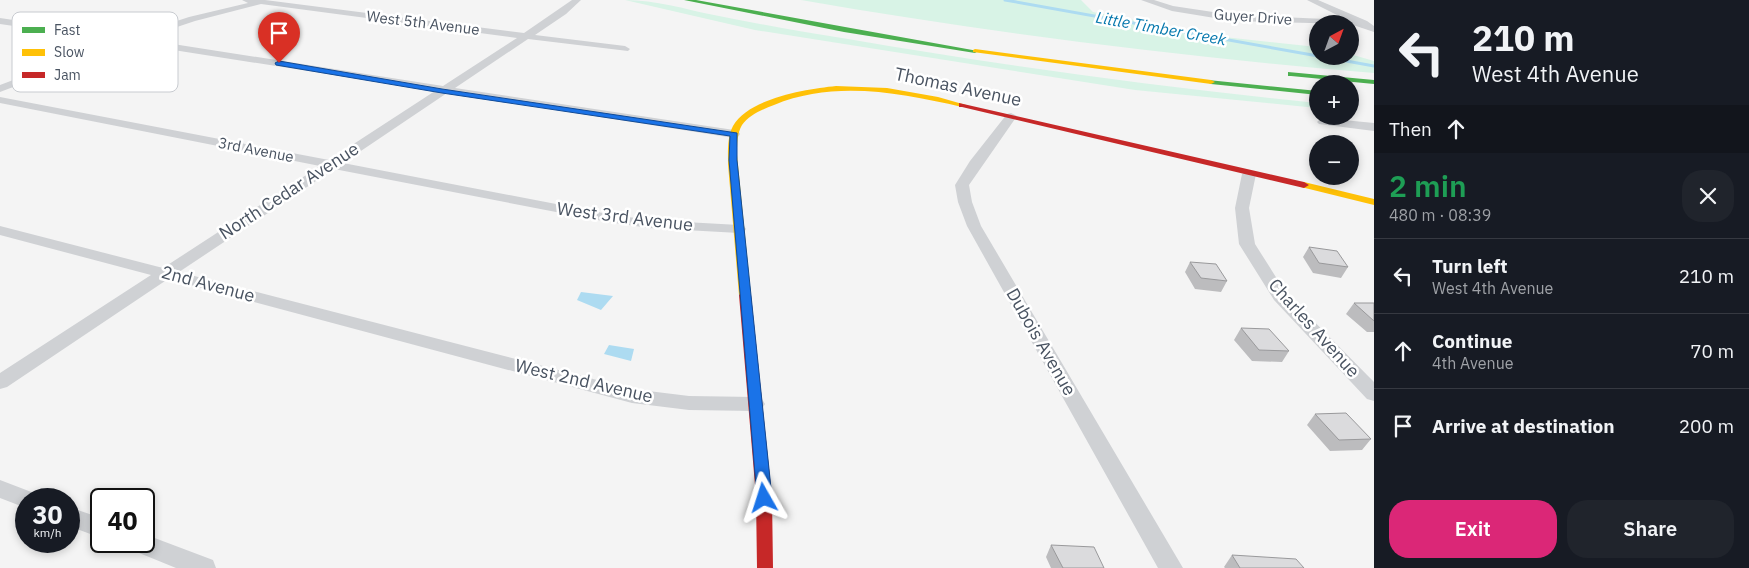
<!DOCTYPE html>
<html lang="en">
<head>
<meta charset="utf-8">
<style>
	:root { --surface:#171b24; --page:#20242c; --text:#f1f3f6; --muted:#9ea1a6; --line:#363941; --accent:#db2777 }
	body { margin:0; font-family:"IBM Plex Sans",sans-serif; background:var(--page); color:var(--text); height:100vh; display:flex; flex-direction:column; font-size:19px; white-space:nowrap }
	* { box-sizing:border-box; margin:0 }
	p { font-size:16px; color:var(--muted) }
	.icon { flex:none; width:28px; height:28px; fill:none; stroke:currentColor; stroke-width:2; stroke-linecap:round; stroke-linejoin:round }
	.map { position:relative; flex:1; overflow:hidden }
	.panel { display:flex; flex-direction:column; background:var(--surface); width:375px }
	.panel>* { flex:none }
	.guide { background:#171b24; color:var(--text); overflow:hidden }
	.needle { width:32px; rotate:41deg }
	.buttons { position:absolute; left:1309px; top:15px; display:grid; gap:10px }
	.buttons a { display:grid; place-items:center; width:50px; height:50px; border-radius:50%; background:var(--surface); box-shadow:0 2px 8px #0003; font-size:25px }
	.speed { position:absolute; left:15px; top:488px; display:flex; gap:10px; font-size:25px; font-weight:700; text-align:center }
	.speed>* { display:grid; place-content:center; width:65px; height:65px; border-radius:50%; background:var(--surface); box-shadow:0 2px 8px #0003; line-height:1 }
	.speed small { font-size:12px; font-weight:400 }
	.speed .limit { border:2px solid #111; border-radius:8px; background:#fff; color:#111 }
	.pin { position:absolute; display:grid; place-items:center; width:42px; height:42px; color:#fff; margin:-51px -21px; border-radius:50% 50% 50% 0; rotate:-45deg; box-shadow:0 0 5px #0007 }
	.pin .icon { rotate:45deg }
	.me { position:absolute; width:55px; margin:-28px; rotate:354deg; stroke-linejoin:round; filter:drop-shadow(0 0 4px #0008) }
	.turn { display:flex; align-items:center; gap:18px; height:105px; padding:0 15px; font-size:22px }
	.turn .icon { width:65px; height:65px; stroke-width:2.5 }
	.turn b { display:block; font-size:35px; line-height:42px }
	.then { display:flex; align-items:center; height:48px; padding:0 15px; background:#0003; gap:10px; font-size:19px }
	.round { display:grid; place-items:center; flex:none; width:52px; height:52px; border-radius:20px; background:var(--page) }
	.overview { display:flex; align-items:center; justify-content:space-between; height:85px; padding:0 15px }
	h1 { font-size:30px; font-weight:600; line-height:38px; color:#1e9e55 }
	.primary-button { display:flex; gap:10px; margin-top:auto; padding:10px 15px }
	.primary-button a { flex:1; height:58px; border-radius:20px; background:var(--accent); color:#fff; font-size:20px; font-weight:600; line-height:58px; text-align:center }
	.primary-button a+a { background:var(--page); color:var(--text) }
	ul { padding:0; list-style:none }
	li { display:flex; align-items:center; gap:15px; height:75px; padding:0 15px; border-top:1px solid var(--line) }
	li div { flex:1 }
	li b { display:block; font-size:19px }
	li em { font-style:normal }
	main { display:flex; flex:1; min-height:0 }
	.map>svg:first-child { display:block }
	.green { fill:#d8f3e6 }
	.water { fill:#addbf1 }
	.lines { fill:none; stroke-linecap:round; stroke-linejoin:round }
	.stream { stroke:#addbf1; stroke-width:3 }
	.street { fill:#cfd1d4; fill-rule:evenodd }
	.fast { fill:#4caf50; fill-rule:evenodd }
	.slow { fill:#ffc107; fill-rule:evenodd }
	.jam { fill:#c62828; fill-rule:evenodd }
	.wall { fill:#bcbcbe }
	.building { fill:#dbdbdd; stroke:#99999b }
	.route { fill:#1a73e8; stroke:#114b97 }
	.labels { text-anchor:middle; stroke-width:5; stroke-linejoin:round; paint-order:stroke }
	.far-street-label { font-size:15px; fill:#495361; stroke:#fff }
	.far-water-label { font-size:16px; font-style:italic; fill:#0879ae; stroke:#fff }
	.street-label { font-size:18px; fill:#495361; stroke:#fff }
	.key { fill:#fff; stroke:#c8cbd0; stroke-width:1 }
	.key-label { font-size:14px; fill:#495361 }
</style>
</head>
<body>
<main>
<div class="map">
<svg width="1374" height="568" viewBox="0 0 1374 568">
	<rect width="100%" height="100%" fill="#f4f4f4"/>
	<path class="green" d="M625 0C656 0 684 9 714 15 759 24 803 32 848 39 1004 66 1160 87 1317 103V108L1135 90 755 30Z
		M801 0H1081L1093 12 1224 37 1317 47 1318 56H1350V54L1374 61V73C1182 57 991 33 801 0Z"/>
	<path class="water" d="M581 292 613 296 601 310 577 300Z
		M609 345 634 349 631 361 604 354Z"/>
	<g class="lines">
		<path class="stream" d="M1005 0 1318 56
			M1319 56 1374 66"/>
		<path class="street" d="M242 0H265L524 33 572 0H581L566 14 535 35 625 46 630 49 628 51 528 39 455 88 734 130 738 131 740 134 738 137 734 138 447 93 343 163 608 214 649 220 739 225 744 226 746 229 744 232 739 233 649 228 608 222 334 169 179 272 632 389 689 396 755 397 762 399 765 404 762 409 755 411 689 410 632 403 168 279 7 387 0 389V373L151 275 0 235V226L163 268 320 166 0 103V97L329 160 435 91 129 43 0 92V85L117 41 0 24V18L128 37 189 17 248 3ZM261 4 517 38 443 86 141 39 195 21Z
			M1141 0H1154L1173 6 1233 15 1347 20 1307 0H1318L1367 21 1374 26V32L1350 24 1233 21 1172 11Z
			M1011 113 1017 116 969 185 972 202 981 226 1183 568H1158L967 226 958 202 955 185 970 161 1007 114Z
			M1323 118 1374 123V131L1319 124 1317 122 1319 120Z
			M1249 170 1256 174 1249 208 1255 244 1286 293 1374 382V401L1367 399 1274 300 1239 244 1235 208 1242 174Z
			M0 480 34 493 37 499H26V508L0 498Z
			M69 507 101 518V538L69 526Z
			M144 534 213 560 216 568H176L127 548 123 541H144Z"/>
		<path class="fast" d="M684 0H696L978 51 975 53 844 32Z
			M1288 72 1374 80V84L1291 76H1288Z
			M1208 80 1318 91V95L1211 84 1207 82Z"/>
		<path class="slow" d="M975 49 1211 80 1215 82 1211 84 973 52V50Z
			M836 86 887 88 938 97 966 105 962 107C900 93 835 80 774 105 763 109 749 115 742 125 737 133 737 145 737 155L751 295 745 299 741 297 739 295 728 164C728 152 727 137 733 126 749 98 807 89 836 86Z
			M1304 182 1374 199V205L1301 187 1299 185Z"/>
		<path class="jam" d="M959 103 1304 182 1309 185 1304 188 962 107H959Z
			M745 291 751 295 772 497 773 568H757L756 497 739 295Z"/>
	</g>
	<path class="wall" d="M1309 247 1348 267 1341 278 1313 273 1303 257Z
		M1190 262 1227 281 1221 292 1195 289 1185 272Z
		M1354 303H1374V332H1367L1346 314Z
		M1241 328 1289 351 1282 362 1252 361 1234 340Z
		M1315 414 1371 439 1362 450 1330 451 1307 425Z
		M1051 545 1104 568H1051L1046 557Z
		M1232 555 1304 568H1225L1224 567Z"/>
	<path class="building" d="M1309 247 1337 251 1348 267 1319 263Z
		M1190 262 1216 264 1227 281 1201 278Z
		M1354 303H1374V321Z
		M1241 328 1269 329 1289 351 1259 350Z
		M1346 413 1371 439 1339 440 1315 414Z
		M1051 545 1094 547 1104 568H1063Z
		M1232 555 1296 559 1304 568H1240Z"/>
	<path class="route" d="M279 61 442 89 737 133V160L772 498 770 502 764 504 759 502 757 498 729 160 730 136 442 93 276 65 275 63Z"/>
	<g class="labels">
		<g class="far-street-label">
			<text transform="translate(1253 17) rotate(4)" y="5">Guyer Drive</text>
			<text transform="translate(423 23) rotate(7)" y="5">West 5th Avenue</text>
			<text transform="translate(256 150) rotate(11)" y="5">3rd Avenue</text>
		</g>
		<g class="far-water-label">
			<text transform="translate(1161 28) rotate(10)" y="6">Little Timber Creek</text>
		</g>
		<g class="street-label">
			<text transform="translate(958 87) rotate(12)" y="6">Thomas Avenue</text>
			<text transform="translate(289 191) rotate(-33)" y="6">North Cedar Avenue</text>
			<text transform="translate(625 217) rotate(7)" y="6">West 3rd Avenue</text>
			<text transform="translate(208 284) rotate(15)" y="6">2nd Avenue</text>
			<text transform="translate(1314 328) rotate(48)" y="6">Charles Avenue</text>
			<text transform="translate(1041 342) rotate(60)" y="6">Dubois Avenue</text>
			<text transform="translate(584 381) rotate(13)" y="6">West 2nd Avenue</text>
		</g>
	</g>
	<rect x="12" y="12" width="166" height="80" rx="8" class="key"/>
	<rect x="22" y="27" width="23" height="6" fill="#4caf50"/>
	<rect x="22" y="49" width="23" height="7" fill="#ffc107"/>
	<rect x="22" y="72" width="23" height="6" fill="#c62828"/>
	<g class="key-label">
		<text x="54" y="35">Fast</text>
		<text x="54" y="57">Slow</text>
		<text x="54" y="80">Jam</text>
	</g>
</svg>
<div class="buttons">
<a><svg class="needle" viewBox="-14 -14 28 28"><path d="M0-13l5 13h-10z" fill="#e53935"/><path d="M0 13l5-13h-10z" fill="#9ea1a6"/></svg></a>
<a>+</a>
<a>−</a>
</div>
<div class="speed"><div>30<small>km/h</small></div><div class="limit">40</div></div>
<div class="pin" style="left:279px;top:63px;background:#d93025"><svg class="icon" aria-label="arrive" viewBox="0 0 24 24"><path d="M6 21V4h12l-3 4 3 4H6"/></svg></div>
<svg class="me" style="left:764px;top:498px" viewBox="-20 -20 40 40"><path d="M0-17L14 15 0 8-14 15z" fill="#1a73e8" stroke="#fff" stroke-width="4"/></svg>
</div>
<section class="panel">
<div class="guide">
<div class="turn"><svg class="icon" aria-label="left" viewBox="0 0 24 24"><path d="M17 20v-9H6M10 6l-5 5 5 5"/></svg><div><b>210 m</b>West 4th Avenue</div></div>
<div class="then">Then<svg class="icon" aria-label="ahead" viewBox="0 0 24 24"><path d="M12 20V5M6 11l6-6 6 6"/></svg></div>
</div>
<div class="overview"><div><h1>2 min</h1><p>480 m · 08:39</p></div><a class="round"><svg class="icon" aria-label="close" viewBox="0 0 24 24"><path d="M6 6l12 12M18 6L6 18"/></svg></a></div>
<ul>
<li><svg class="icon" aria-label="left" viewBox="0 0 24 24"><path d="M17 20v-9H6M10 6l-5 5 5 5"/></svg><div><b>Turn left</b><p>West 4th Avenue</p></div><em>210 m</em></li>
<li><svg class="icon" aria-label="ahead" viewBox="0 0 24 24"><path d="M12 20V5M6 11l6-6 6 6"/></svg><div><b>Continue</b><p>4th Avenue</p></div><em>70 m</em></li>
<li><svg class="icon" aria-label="arrive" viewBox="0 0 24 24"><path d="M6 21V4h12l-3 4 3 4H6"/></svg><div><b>Arrive at destination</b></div><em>200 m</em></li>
</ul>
<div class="primary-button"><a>Exit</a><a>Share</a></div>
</section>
</main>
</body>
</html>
